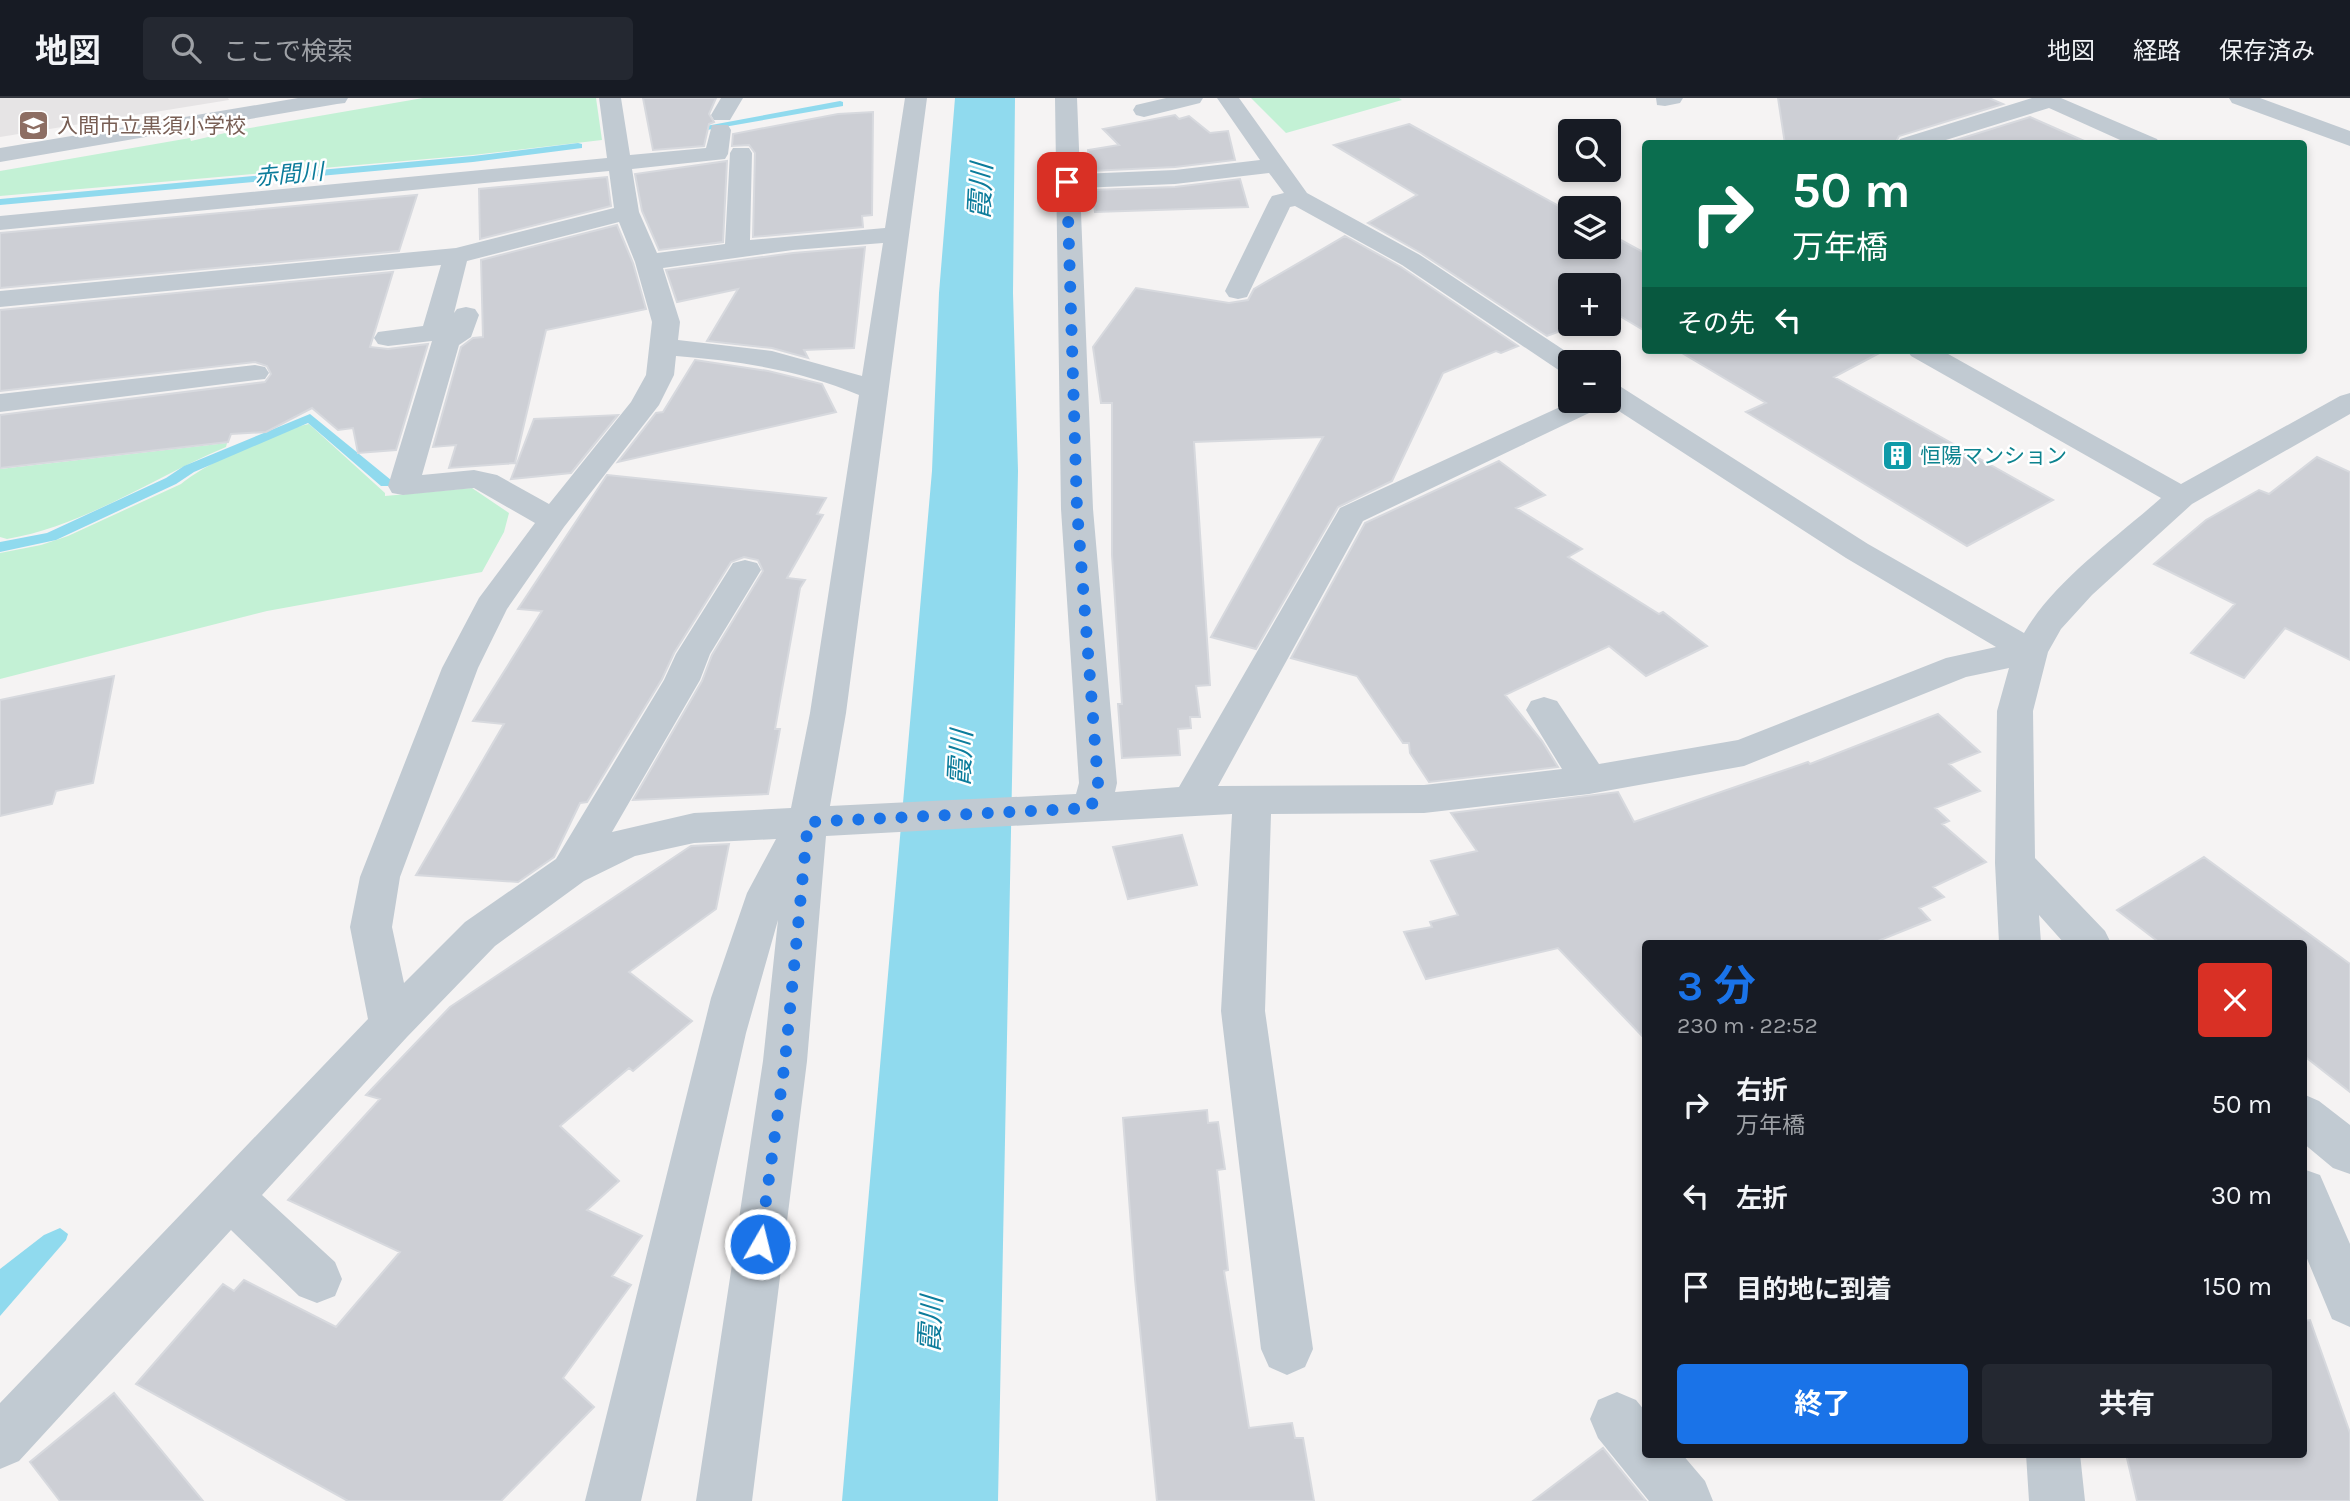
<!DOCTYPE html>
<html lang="ja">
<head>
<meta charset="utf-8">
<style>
	:root { --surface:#171b24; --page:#242831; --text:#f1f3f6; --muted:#9ea1a6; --line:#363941; --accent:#1a73e8 }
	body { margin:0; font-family:Karla,"Noto Sans JP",sans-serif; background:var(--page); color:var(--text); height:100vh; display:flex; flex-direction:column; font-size:26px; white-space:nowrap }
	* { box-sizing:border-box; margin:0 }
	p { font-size:23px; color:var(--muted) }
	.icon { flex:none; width:38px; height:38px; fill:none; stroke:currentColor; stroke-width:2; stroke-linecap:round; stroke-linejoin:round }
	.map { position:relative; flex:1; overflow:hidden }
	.sheet { position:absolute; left:1642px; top:842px; width:665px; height:518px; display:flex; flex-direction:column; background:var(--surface); border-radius:7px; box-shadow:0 4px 10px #0003 }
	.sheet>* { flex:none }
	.top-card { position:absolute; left:1642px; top:42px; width:665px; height:214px; border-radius:7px; box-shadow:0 4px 10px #0003; background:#0b6e4f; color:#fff; overflow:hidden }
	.controls { position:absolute; left:1558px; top:21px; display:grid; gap:14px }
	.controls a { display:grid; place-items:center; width:63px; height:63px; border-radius:7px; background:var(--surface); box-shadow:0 4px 10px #0003; font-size:35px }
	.pin { position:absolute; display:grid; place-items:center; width:60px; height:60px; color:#fff; margin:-30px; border-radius:14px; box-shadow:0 4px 10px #0006 }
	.me { position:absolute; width:77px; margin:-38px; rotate:8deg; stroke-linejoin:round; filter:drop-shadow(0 0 5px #0008) }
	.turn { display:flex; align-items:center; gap:24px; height:147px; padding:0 35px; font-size:32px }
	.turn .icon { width:91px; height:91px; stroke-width:2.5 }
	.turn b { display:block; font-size:49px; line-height:60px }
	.then { display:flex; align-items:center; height:66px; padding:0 35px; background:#0003; gap:14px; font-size:26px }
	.round { display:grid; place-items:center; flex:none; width:74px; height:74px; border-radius:7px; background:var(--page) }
	.headline { display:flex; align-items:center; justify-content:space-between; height:119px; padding:0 35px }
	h1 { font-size:42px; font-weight:700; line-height:52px; color:var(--accent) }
	.action { display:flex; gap:14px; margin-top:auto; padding:14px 35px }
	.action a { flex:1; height:80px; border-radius:7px; background:var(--accent); color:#fff; font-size:28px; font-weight:700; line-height:80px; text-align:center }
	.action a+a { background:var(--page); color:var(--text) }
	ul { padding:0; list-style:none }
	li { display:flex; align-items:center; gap:21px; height:91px; padding:0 35px }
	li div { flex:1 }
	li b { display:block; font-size:26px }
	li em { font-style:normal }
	header { display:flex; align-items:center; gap:42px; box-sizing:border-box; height:98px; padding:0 35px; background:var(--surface); border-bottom:2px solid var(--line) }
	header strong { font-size:33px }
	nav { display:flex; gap:38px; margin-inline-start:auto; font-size:24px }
	.search { width:490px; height:63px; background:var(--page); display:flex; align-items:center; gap:18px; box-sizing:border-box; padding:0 24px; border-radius:7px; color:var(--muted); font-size:26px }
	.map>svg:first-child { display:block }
	.education { fill:#e6e4e5 }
	.green { fill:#c3f1d5 }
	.water { fill:#90daee }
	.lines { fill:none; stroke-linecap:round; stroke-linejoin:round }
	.stream { fill:#90daee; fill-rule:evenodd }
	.river { fill:#90daee; fill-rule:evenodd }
	.building { fill:#cdcfd5; stroke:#d7d9de; stroke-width:2 }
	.minor { fill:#c1cad2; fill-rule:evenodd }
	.route { stroke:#1a73e8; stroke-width:12; stroke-dasharray:0 21.6 }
	.labels { text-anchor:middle; stroke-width:5; stroke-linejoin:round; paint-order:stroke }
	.far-education-label { font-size:21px; fill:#785e54; stroke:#fff; text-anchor:start }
	.far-culture-label { font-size:21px; fill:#0d838f; stroke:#fff; text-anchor:start }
	.far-water-label { font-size:23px; font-style:italic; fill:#0c7c9b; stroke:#fff }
	.water-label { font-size:28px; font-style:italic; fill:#0c7c9b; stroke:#fff }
</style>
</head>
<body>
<header>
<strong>地図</strong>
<div class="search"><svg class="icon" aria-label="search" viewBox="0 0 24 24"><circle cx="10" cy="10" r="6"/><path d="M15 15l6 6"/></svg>ここで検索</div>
<nav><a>地図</a><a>経路</a><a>保存済み</a></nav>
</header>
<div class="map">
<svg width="2350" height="1403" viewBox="0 0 2350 1403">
	<rect width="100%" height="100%" fill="#f5f3f3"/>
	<path class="education" d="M0 0H228L229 2 0 39Z"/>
	<path class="green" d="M423 0H596L602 42 473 57 0 98V73L190 40 191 43 238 32Z
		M1251 0H1399L1402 2 1286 35Z
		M309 326 385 395V398L472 390 509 415 504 434 482 474 267 513 0 581V455L41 447 68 438 181 386C208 364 275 333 309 326Z
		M227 345 226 349C152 380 87 427 7 441L0 439V371Z"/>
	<path class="water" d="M60 1130 68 1136 66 1142 0 1218V1171L44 1137Z"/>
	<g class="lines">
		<path class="stream" d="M840 3 843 4V8L684 36 679 33Z
			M578 45 582 46V50L473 64 0 107V101L473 58Z
			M310 316 391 382V388H381L308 325 194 374 176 386 56 442 0 454V444L47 435 166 380 184 368Z"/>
		<path class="river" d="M955 0H1015L1013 195 1018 373 998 1403H842L932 373 939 195Z"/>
	</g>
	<path class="building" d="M643 0H716L709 16 714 24 709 26 704 48 653 52Z
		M1778 0H1989L2003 6 1899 38 1895 46H1785Z
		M873 14 872 117 862 118 863 129 753 139 755 55 749 47 732 48 733 36 838 16Z
		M1175 17 1179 21 1189 18 1210 35 1228 33 1235 62 1175 69 1090 73 1088 52 1119 47 1103 31Z
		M2030 19 2091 46H1943Z
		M1409 26 1570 114V149H1608V135L1645 155V233L1613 214 1608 215V187H1570V226H1580L1547 238 1421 155 1368 125 1417 97 1334 47Z
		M727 63 723 144 659 152 642 113 635 76Z
		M607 79 611 108 480 141 479 91Z
		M1240 81 1248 109 1095 114 1092 92 1175 89Z
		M417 97 399 153 0 190V135Z
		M617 127 633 165 646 211 546 232 515 365 449 370 456 347 433 349 461 249 473 240 483 239 481 162Z
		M1345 138 1401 169 1518 248 1501 255 1496 253 1443 275 1392 383 1338 409 1256 551 1211 539 1323 339 1194 344 1210 587 1196 588 1200 619H1190L1191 630 1178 631 1180 657 1122 660 1118 606H1122L1112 457V305H1101L1093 249 1136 190 1229 205 1248 202 1254 191Z
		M865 149 854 250 804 252 808 260 772 250 707 243 738 191 677 204 666 172 793 155Z
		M393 174 370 249 388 251 428 246 396 352 358 355 353 330 338 332 312 310 266 334 231 336 228 344 0 370V317L265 284 271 276 267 268 255 264 0 293V212Z
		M1677 252H1885L1834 279 2053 402 1967 448 1746 314 1766 305Z
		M695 262 768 273 822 286 836 314 618 364 656 315 663 314Z
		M618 317 571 375 511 381 534 321Z
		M2317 359 2350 374V562L2285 530 2244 580 2191 555 2235 506 2154 466 2206 422 2259 392 2269 396Z
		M1499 363 1545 397 1516 410 1582 451 1568 459 1659 516 1663 514 1707 548 1646 578 1609 548 1505 597 1542 643 1558 669 1429 684 1410 655 1409 645H1403L1357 578 1291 560 1365 425Z
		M607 377 826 400 817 416 823 417 787 480 805 482 800 490 775 631H780L768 696 633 702 702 583 712 557 763 473 758 462 744 459 731 464 674 555 662 581 587 704 580 705 554 759 518 784 416 777 504 626 473 623 542 513 518 511Z
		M114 578 93 685 56 693 52 706 0 718V602Z
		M1938 616 1980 654 1949 666 1980 693 1935 710 1949 723 1942 726 1986 764 1933 789 1944 799 1919 810 1930 822 1873 845H1645V941L1558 850 1426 881 1404 834 1432 829 1430 824 1458 817 1431 763 1477 753 1451 715 1618 694 1634 724 1808 664 1810 666Z
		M1182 737 1197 787 1128 801 1113 749Z
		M729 746 716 811 629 874 692 923 633 973 629 970 560 1028 619 1083 587 1112 642 1138 612 1178 631 1187 563 1280 594 1309 501 1403H348L136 1286 223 1186 234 1193 244 1182 336 1229 400 1154 288 1102 380 1001 366 997 450 909 691 748Z
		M2204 759 2350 866V994L2303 957V845H2160L2117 812Z
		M1207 1012 1208 1025 1218 1024 1225 1071 1217 1072 1228 1172 1224 1173 1249 1330 1292 1325 1295 1340H1303L1314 1403H1157L1135 1181 1123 1020Z
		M2310 1222 2350 1335V1403H2137L2126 1356H2303V1223Z
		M114 1295 203 1403H60L30 1364Z
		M1603 1350 1646 1403H1533Z"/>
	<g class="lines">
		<path class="minor" d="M298 0H348L345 5 337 6 0 64V50Z
			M599 0H621L630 57 706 50 712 27H728L731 32 728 56 725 61 632 71 639 114 657 155 725 146 730 55 733 50H749L752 55 750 142 885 130 905 0H927L846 615 830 708 1076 696 1079 685 1061 411 1055 0H1077L1080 76 1175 72 1260 62 1217 0H1239L1307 95 1420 157 1582 264H1570V275L1560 273 1402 167 1295 108 1290 109 1247 199 1238 201 1229 199 1225 193 1269 103 1272 98 1284 95 1269 75 1175 86 1080 90 1093 411 1117 685 1115 694 1179 689 1340 410 1573 303H1608V284L1618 287 1868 446 2024 535C2054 483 2116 440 2161 400L1911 258 1907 252H1941L2181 386 2340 298 2350 295V316L2192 406 2092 497 2061 531 2048 554 2033 613 2035 760 2105 833 2111 845H2064L2039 817 2041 845H1999L1995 765 1997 613 2009 570 1966 579 1744 668 1589 696 1424 715 1271 716 1265 913 1313 1251 1305 1269 1287 1277 1269 1269 1261 1251 1221 913 1232 716 826 738 807 963 752 1403H696L763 963 778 822 746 935 641 1403H585L711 900 747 795 776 741 694 745 635 758 584 783 495 848 407 939 262 1097 335 1164 342 1181 335 1198 317 1205 299 1198 231 1132 19 1363 0 1371V1305L368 921 350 829 360 779 442 570 479 500 535 425 474 390 403 397 392 395 388 388 432 243 388 248 378 246 374 240 378 234 423 228 441 167 0 209V193L456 150 614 110 609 73 0 132V118L607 60ZM619 124 635 164 652 224 646 277 631 304 549 406 497 377 474 372 422 377 459 247 471 239 479 217 475 211 466 209 457 211 454 215 467 163ZM883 145 862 278 772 253 678 242 680 224 663 170 793 152ZM676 258C739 263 800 272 859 297L810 615 791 710 694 715 612 734 700 582 710 556 761 472 757 465 745 462 733 465 676 556 664 582 556 761 465 824 404 885 392 829 400 779 478 570 507 511 564 429 659 307 674 277ZM1608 306 1846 460 1996 549 1946 560 1738 642 1599 666 1557 603 1544 599 1531 603 1526 612 1562 671 1424 687 1218 688 1363 423Z
			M721 0H743L730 22H714L711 17Z
			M1166 0H1203L1200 5 1144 19 1136 17 1133 12 1136 7Z
			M1656 0H1683L1680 5 1665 8 1657 7Z
			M2032 0H2061L2157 41 2160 46H2129L2049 10 1933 46H1897L1900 41Z
			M2229 0H2260L2350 33V48L2232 5Z
			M255 267 265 269 269 275 265 281 0 314V296Z
			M2303 996 2319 1003 2350 1027V1076L2333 1070 2303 1045Z
			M2303 1071 2320 1077 2350 1146V1229L2332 1221 2303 1151Z
			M1617 1294 1636 1302 1645 1313V1356H1682L1705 1383 1713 1403H1649L1598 1340 1590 1321 1598 1302Z
			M2026 1356H2080L2085 1403H2029Z"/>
	</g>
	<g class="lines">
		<path class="route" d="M760 1146 785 963 808 724 1091 710 1098 685 1077 411 1067 84"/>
	</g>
	<defs>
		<symbol id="school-square" viewBox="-11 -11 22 22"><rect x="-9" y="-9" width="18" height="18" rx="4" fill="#8d6e63" stroke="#fff"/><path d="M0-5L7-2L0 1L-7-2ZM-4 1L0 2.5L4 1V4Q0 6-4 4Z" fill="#fff"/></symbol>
		<symbol id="building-square" viewBox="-11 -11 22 22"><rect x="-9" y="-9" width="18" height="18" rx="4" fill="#0f9aa8" stroke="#fff"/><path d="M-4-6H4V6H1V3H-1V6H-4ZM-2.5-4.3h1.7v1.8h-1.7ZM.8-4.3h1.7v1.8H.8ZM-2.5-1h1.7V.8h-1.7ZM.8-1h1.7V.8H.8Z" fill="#fff"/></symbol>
	</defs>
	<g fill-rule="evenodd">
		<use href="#school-square" x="16" y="10" width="35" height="35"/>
		<use href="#building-square" x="1880" y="340" width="35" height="35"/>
	</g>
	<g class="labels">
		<g class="far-education-label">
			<text x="57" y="35">入間市立黒須小学校</text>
		</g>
		<g class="far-culture-label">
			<text x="1920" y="365">恒陽マンション</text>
		</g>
		<g class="far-water-label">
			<text transform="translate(289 76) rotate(-5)" y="8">赤間川</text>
		</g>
		<g class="water-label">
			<text transform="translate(980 93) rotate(-87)" y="10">霞川</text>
			<text transform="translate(960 660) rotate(-87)" y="10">霞川</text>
			<text transform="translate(930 1226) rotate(-87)" y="10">霞川</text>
		</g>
	</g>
</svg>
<div class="controls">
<a><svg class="icon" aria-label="search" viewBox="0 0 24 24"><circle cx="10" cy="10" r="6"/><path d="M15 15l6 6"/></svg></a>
<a><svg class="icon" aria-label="layers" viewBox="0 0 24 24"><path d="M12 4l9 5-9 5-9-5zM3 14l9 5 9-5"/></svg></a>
<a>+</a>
<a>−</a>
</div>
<div class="pin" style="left:1067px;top:84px;background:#d93025"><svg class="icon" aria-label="arrive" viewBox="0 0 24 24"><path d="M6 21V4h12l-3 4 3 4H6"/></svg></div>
<svg class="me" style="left:760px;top:1146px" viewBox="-20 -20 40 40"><circle r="17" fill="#1a73e8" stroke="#fff" stroke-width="3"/><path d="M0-11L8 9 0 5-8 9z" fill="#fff"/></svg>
<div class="top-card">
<div class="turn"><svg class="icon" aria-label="right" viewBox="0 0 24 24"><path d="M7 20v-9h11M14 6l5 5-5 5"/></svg><div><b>50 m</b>万年橋</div></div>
<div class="then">その先<svg class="icon" aria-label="left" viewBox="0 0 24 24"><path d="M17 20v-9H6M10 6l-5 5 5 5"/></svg></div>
</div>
<section class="sheet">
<div class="headline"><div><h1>3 分</h1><p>230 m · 22:52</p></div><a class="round" style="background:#d93025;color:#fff"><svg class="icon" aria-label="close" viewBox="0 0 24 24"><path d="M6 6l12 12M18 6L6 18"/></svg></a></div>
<ul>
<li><svg class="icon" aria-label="right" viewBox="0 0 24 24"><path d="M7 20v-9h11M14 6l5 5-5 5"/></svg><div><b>右折</b><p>万年橋</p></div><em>50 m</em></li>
<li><svg class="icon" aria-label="left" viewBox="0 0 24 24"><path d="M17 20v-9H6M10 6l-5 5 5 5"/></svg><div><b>左折</b></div><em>30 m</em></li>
<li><svg class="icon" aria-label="arrive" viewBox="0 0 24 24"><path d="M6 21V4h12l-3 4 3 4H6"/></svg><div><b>目的地に到着</b></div><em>150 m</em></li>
</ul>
<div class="action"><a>終了</a><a>共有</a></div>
</section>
</div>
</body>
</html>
